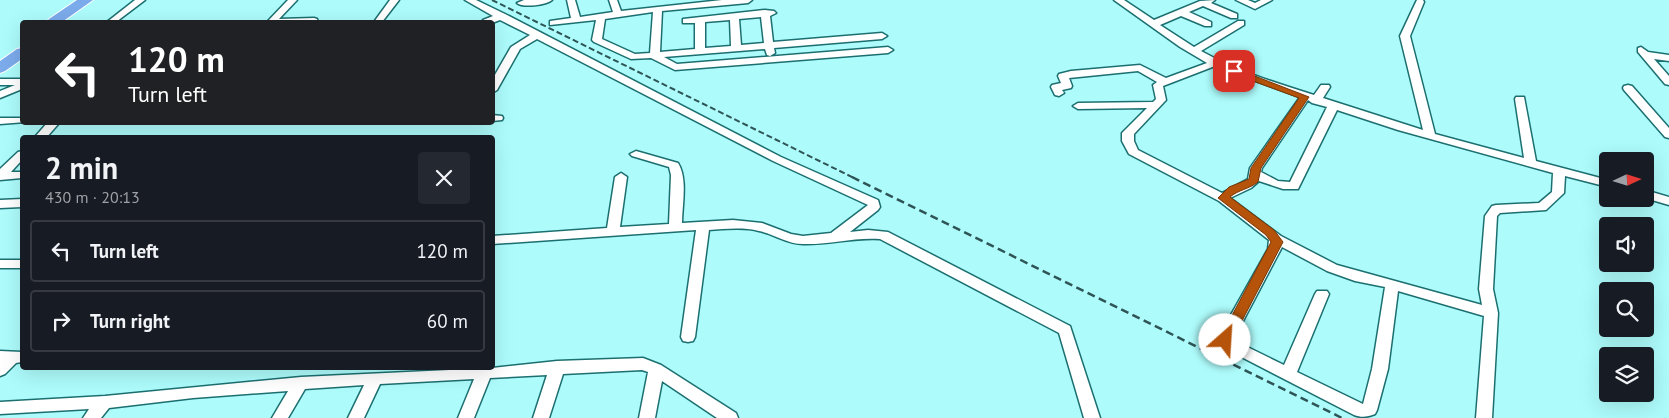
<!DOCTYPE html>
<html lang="en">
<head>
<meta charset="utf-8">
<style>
	:root { --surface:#171b24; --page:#242831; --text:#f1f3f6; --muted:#9ea1a6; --line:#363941 }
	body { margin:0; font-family:"PT Sans",sans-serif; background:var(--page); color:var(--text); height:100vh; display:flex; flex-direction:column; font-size:19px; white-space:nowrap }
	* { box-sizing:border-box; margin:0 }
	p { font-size:16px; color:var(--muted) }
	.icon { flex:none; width:28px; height:28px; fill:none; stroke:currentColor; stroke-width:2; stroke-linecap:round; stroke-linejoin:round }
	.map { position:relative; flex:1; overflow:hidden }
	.sheet { position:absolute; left:20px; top:135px; width:475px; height:235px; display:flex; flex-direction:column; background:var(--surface); border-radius:5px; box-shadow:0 5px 20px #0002 }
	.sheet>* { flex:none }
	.hud { position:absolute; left:20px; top:20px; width:475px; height:105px; border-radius:5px; box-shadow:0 5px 20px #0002; background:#202124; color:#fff; overflow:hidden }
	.needle { width:32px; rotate:86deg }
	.tools { position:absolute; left:1599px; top:152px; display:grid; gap:10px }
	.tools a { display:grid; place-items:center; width:55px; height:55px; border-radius:5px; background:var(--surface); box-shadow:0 5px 20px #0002; font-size:25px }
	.pin { position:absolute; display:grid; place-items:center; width:42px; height:42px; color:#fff; margin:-21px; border-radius:10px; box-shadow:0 2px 8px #0006 }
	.me { position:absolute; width:55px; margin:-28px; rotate:26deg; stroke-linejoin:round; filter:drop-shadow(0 0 4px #0008) }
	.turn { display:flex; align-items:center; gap:18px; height:105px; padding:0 25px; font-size:22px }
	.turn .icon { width:65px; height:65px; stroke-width:2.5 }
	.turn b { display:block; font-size:35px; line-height:42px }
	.round { display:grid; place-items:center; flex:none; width:52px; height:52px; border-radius:5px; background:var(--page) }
	.overview { display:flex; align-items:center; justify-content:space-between; height:85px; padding:0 25px }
	h1 { font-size:30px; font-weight:800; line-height:38px }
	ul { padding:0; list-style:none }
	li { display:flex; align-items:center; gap:15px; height:62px; margin:0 10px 8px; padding:0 15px; border:2px solid var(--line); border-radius:5px }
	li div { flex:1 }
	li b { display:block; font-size:19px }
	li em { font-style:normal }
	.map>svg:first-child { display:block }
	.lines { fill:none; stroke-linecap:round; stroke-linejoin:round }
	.minor-casing { stroke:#1c6f70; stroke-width:3 }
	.highway-casing { stroke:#fff; stroke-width:2 }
	.minor { fill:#fff; fill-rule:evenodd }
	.highway { fill:#7cabeb; fill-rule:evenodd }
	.rail-far1 { stroke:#2e5455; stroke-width:2; stroke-dasharray:6 3; stroke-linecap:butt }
	.rail { stroke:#2e5455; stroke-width:2.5; stroke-dasharray:8 4.5; stroke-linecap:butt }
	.route { fill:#b45309; stroke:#753606 }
</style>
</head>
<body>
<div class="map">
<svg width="1669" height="418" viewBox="0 0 1669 418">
	<rect width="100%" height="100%" fill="#adfbfb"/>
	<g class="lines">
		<defs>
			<path id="minor" d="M135 0H145L116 22H107Z
				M288 0H297L279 19 314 18 317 19 318 22H267Z
				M390 0H399L382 22H374Z
				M465 0H476L505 14 781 157 878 200 880 207 878 210 850 232 868 230 888 232 1070 326 1100 418H1084L1059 333 880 239C854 237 829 245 803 244 787 244 774 234 759 231 743 227 725 229 709 230L695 337 693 341 688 342 683 341 681 337 696 230 492 244V236L607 228 615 177 621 173 627 177 620 227 669 224 671 175 669 167 632 156 630 154 636 151 678 163C688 179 682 205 682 223L733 220 762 223 791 234 803 236 831 233 868 205 773 161 537 39 520 49 497 90 492 93V80L511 47 530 35 500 20 492 23 482 22 483 20 493 16Z
				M524 0H552C546 5 523 8 517 3Z
				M567 0H575L580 17 613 12 609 0H617L621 11 722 0H752L748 3 662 11 660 52 695 49V23H683V19L765 10 774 11 776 13 770 16 773 42 882 33 887 36 882 39 774 48 775 53 770 56 767 55 765 49 664 57 677 64 888 47 893 50 888 53 675 70 651 58 631 59 594 42 592 40 596 20 550 25V21L571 18ZM653 12 650 53 635 54 602 39 605 19ZM761 17 764 43 741 45 739 19ZM730 20 731 46 705 48V22Z
				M1114 0H1124L1154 20 1200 1 1215 0 1211 3 1237 14V18H1231L1203 6 1189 12 1211 22V26H1205L1181 16 1160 25 1194 47 1238 21H1244V25L1201 51C1237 71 1276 83 1314 95L1321 85H1329L1330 87 1323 98 1423 130 1400 36 1416 2 1417 0H1423L1424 2 1410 36 1435 134 1524 158 1515 99 1516 97H1524L1536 161 1608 180V187L1565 176 1564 193 1546 210 1500 213 1497 216 1493 289 1498 313 1492 418H1476L1484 316 1398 291 1388 369 1377 410 1375 414C1367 417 1362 418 1354 415L1222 347 1218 338 1268 249 1269 240 1219 201 1129 154 1122 141V133L1147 108 1078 109 1073 106 1078 103 1153 102 1156 99 1153 85 1157 82 1138 71 1069 78 1072 86 1071 88 1062 90 1064 93 1059 96 1055 95 1051 87 1052 85 1061 83 1058 76 1059 74 1071 71 1140 65 1166 78 1207 63 1180 47ZM1215 66 1300 97 1250 168 1248 179 1222 193 1138 150 1134 141V134L1166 100 1163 86ZM1308 100 1312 103 1327 107 1290 182 1278 181 1261 172 1262 168ZM1337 110 1398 130 1553 173 1552 192 1539 203 1496 205 1492 206 1485 216 1479 289 1482 305 1337 265 1281 236 1230 198 1251 188 1259 181 1283 189H1298ZM1282 247 1327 271 1355 281 1385 287 1372 369 1363 404 1297 372 1329 294 1327 291H1317L1315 294 1284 365 1233 340Z
				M1236 0H1248L1255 3 1261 0H1272L1255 9Z
				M1641 47 1648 52 1669 55V61L1654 59 1669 76V85L1665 84 1638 52V48Z
				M0 79H22V89L0 98V91L15 85H0Z
				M1628 85 1632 86 1669 128V138L1665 137 1624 90 1623 88 1624 86Z
				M492 115 502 116 503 118 502 120 492 121Z
				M0 118H22V122H26L0 124Z
				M48 122H60L46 138H34Z
				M22 151V160L11 172H22V178L0 180V169L18 152Z
				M1645 190 1669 197V205L1645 198Z
				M22 199V207L0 208V200Z
				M0 260H22V268H0Z
				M0 351 22 352V362L16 363 5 374 0 376Z
				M643 358 661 365 736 413 738 418H717L662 381 655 418H639L648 372 642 370 563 374 549 418H533L547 375 490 378 474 418H458L474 379 380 384 364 418H348L364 385 305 389 288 418H272L288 391 193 398 109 408 101 418H83L89 409 0 414V402L105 396 301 377 492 368 557 361Z"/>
			<path id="highway" d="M77 0H93L62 22H47L49 19Z
				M22 48V59L5 71 0 73V61L17 49Z"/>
		</defs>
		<use href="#minor" class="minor-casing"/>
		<use href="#highway" class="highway-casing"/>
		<use href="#minor" class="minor"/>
		<use href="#highway" class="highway"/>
		<path class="rail-far1" d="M492 0 854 178"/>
		<path class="rail" d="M852 177 1342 418"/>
	</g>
	<path class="route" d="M1234 68 1309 97 1261 168 1258 182C1249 189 1238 190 1230 197L1274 230 1283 242 1232 340 1230 344H1220L1219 340 1271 242 1266 235 1218 198 1229 187 1249 179 1251 168 1299 98 1231 73 1230 71Z"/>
</svg>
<div class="tools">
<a><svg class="needle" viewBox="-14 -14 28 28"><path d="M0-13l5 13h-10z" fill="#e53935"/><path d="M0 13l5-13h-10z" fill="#9ea1a6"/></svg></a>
<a><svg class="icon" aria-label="sound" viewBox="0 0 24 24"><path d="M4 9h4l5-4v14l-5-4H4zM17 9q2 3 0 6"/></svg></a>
<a><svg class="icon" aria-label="search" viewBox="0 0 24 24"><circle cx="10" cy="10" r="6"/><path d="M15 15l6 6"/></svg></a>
<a><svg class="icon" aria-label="layers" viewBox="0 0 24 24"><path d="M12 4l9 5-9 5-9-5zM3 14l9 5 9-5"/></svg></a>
</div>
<div class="pin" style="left:1234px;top:71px;background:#d93025"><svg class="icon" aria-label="arrive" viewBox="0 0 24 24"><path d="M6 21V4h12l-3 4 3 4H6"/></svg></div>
<svg class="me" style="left:1225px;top:340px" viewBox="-20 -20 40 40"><circle r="19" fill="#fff"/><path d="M0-13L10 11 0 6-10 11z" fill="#b45309"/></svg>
<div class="hud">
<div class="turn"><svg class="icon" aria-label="left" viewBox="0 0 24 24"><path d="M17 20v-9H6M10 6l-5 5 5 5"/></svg><div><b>120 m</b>Turn left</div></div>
</div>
<section class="sheet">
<div class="overview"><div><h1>2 min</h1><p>430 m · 20:13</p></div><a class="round"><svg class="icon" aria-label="close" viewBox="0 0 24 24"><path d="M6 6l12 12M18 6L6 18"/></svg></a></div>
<ul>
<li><svg class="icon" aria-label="left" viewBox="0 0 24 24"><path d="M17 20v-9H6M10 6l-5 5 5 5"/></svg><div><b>Turn left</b></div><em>120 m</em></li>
<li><svg class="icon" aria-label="right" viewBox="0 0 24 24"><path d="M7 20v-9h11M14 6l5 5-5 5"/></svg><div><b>Turn right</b></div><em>60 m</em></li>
</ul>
</section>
</div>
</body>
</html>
